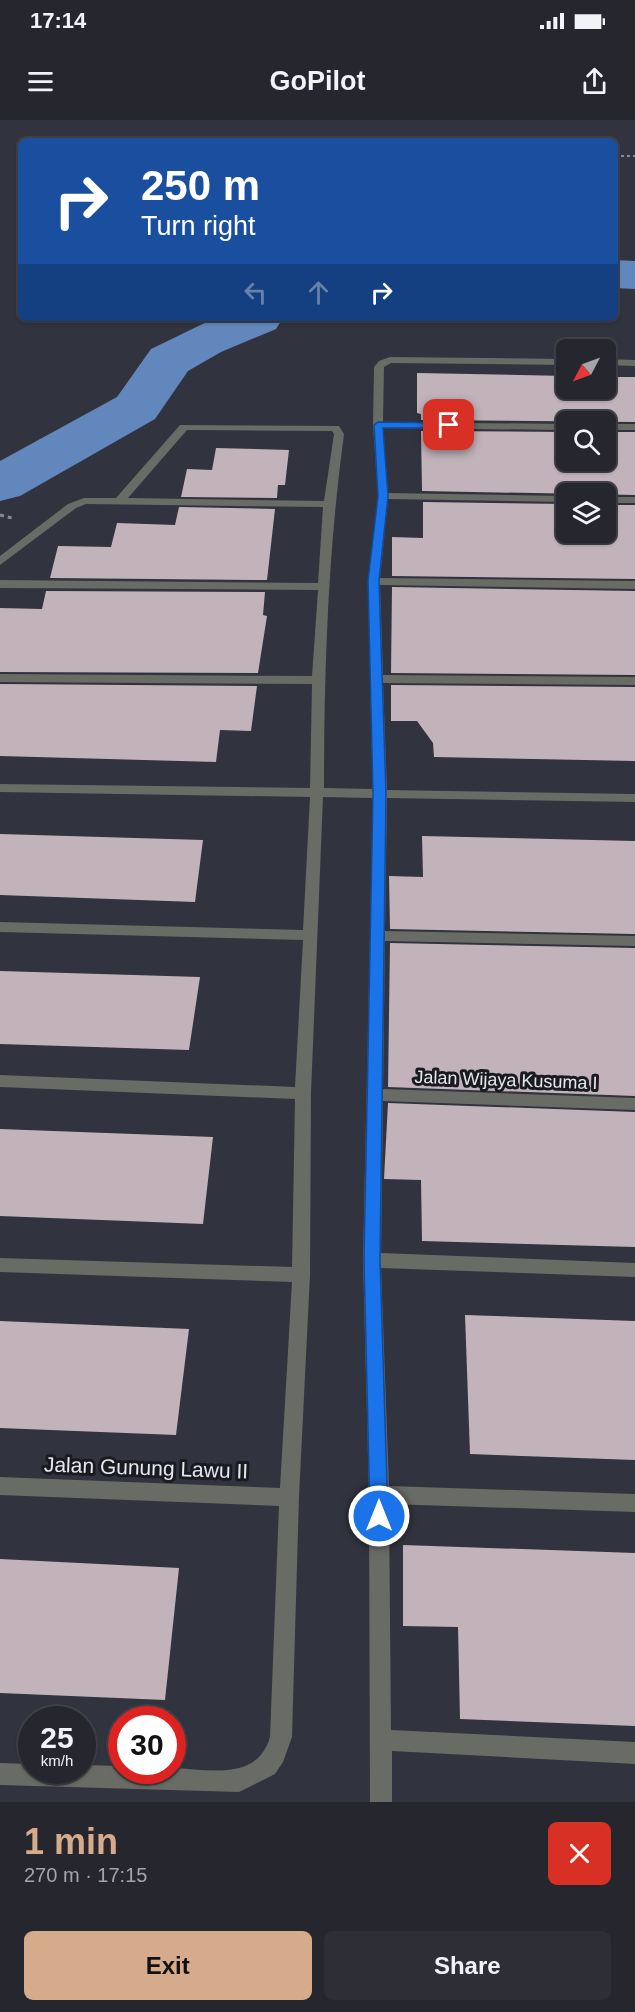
<!DOCTYPE html>
<html lang="en">
<head>
<meta charset="utf-8">
<style>
	:root { --surface:#25262e; --page:#2d2e36; --text:#f1f3f6; --muted:#a3a5aa; --line:#42434a; --accent:#d6ab8b }
	body { margin:0; font-family:Arial,sans-serif; background:var(--page); color:var(--text); height:100vh; display:flex; flex-direction:column; font-size:22px; white-space:nowrap }
	* { box-sizing:border-box; margin:0 }
	p { font-size:20px; color:var(--muted) }
	.icon { flex:none; width:33px; height:33px; fill:none; stroke:currentColor; stroke-width:2; stroke-linecap:round; stroke-linejoin:round }
	.map { position:relative; height:1682px; overflow:hidden }
	.sheet { display:flex; flex-direction:column; background:var(--surface); flex:1 }
	.sheet>* { flex:none }
	.hud { position:absolute; left:18px; top:18px; width:600px; height:183px; border-radius:9px; box-shadow:0 2px 4px #0004,0 0 0 2px var(--line); background:#1a4fa0; color:#fff; overflow:hidden }
	.needle { width:39px; rotate:229deg }
	.buttons { position:absolute; left:556px; top:219px; display:grid; gap:12px }
	.buttons a { display:grid; place-items:center; width:60px; height:60px; border-radius:9px; background:var(--surface); box-shadow:0 2px 4px #0004,0 0 0 2px var(--line); font-size:30px }
	.speed { position:absolute; left:18px; top:1586px; display:flex; gap:12px; font-size:30px; font-weight:700; text-align:center }
	.speed>* { display:grid; place-content:center; width:78px; height:78px; border-radius:50%; background:var(--surface); box-shadow:0 2px 4px #0004,0 0 0 2px var(--line); line-height:1 }
	.speed small { font-size:15px; font-weight:400 }
	.speed .limit { border:9px solid #d22; background:#fff; color:#111 }
	.pin { position:absolute; display:grid; place-items:center; width:51px; height:51px; color:#fff; margin:-26px; border-radius:12px; box-shadow:0 3px 9px #0006 }
	.me { position:absolute; width:66px; margin:-33px; rotate:0deg; stroke-linejoin:round; filter:drop-shadow(0 0 4px #0008) }
	.turn { display:flex; align-items:center; gap:21px; height:126px; padding:0 24px; font-size:27px }
	.turn .icon { width:78px; height:78px; stroke-width:2.5 }
	.turn b { display:block; font-size:42px; line-height:51px }
	.lanes { display:flex; align-items:center; height:57px; padding:0 24px; background:#0003; justify-content:center; gap:30px; direction:ltr }
	.lanes .off { opacity:.35 }
	.round { display:grid; place-items:center; flex:none; width:63px; height:63px; border-radius:9px; background:var(--page) }
	.overview { display:flex; align-items:center; justify-content:space-between; height:102px; padding:0 24px }
	h1 { font-size:36px; font-weight:700; line-height:45px; color:var(--accent) }
	.primary-button { display:flex; gap:12px; margin-top:auto; padding:12px 24px }
	.primary-button a { flex:1; height:69px; border-radius:9px; background:var(--accent); color:#111; font-size:24px; font-weight:700; line-height:69px; text-align:center }
	.primary-button a+a { background:var(--page); color:var(--text) }
	.status { display:flex; justify-content:space-between; align-items:center; height:42px; padding:0 30px; background:var(--surface); direction:ltr }
	.status svg { height:16px; fill:currentColor }
	header { display:flex; justify-content:space-between; align-items:center; height:78px; padding:0 24px; background:var(--surface); font-size:27px; font-weight:700 }
	.map>svg:first-child { display:block }
	.lines { fill:none; stroke-linecap:round; stroke-linejoin:round }
	.river { fill:#6187bc; fill-rule:evenodd }
	.building { fill:#c2b3bb }
	.path-far1 { stroke:#8a8c95; stroke-width:2; stroke-dasharray:3 3; stroke-linecap:butt }
	.path { stroke:#8a8c95; stroke-width:3; stroke-dasharray:4 4; stroke-linecap:butt }
	.street { fill:#696b65; fill-rule:evenodd }
	.route { fill:#1a73e8; stroke:#114b97; stroke-width:1.5 }
	.labels { text-anchor:middle; stroke-width:6; stroke-linejoin:round; paint-order:stroke }
	.street-label { font-size:18px; fill:#e6e7ee; stroke:#1a1b20 }
	.near-street-label { font-size:21px; fill:#e6e7ee; stroke:#1a1b20 }
</style>
</head>
<body>
<div class="status"><b>17:14</b><svg viewBox="0 0 49 12"><path d="M0 12V9h3v3zM5 12V6h3v6zM10 12V3h3v9zM15 12V0h3v12zM26 1h20v11H26zM47 4h2v5h-2z"/></svg></div>
<header><svg class="icon" aria-label="menu" viewBox="0 0 24 24"><path d="M4 6h16M4 12h16M4 18h16"/></svg>GoPilot<svg class="icon" aria-label="share" viewBox="0 0 24 24"><path d="M12 15V3M7 8l5-5 5 5M5 13v7h14v-7"/></svg></header>
<div class="map">
<svg width="635" height="1682" viewBox="0 0 635 1682">
	<rect width="100%" height="100%" fill="#31333e"/>
	<g class="lines">
		<path class="river" d="M615 140 635 141V169L615 168Z
			M215 198H283L276 209 221 232 188 251 155 299 20 376 0 381V341L117 277 151 229Z"/>
	</g>
	<path class="building" d="M417 253 567 256V268H606V257H635V302L421 300V294L417 293Z
		M421 311 567 312V340H606V312H635V375L422 371Z
		M216 328 289 330 285 365H278L277 378 181 377 187 349 212 350Z
		M423 382 567 384V412H606V385H635V459L392 456V417L423 418Z
		M179 387 275 389 267 460 50 458 58 426 111 427 117 403 175 405Z
		M392 467 635 471V555L391 553Z
		M46 471 265 472 263 495 267 496 258 553 0 552V488L42 489Z
		M0 564 257 566 251 611 220 610 216 642 0 636Z
		M391 565 635 567V641L434 637 433 623 417 601H391Z
		M0 714 203 720 195 782 0 775Z
		M422 716 635 721V814L390 809 389 756 423 757Z
		M390 823 635 828V976L388 967Z
		M0 851 200 857 189 930 0 924Z
		M388 983 635 992V1127L422 1121 421 1060 384 1059Z
		M0 1009 213 1017 203 1104 0 1096Z
		M465 1195 635 1201V1340L470 1334Z
		M0 1201 189 1209 176 1315 0 1308Z
		M403 1425 635 1433V1606L460 1599 458 1507 403 1506Z
		M0 1439 179 1448 165 1580 0 1573Z"/>
	<g class="lines">
		<path class="path-far1" d="M615 36H635"/>
		<path class="path" d="M0 395 12 398"/>
		<path class="street" d="M390 237 567 239V245L391 243 384 247 383 302 567 304V310L383 308 388 373 567 376V382L388 379 380 458 635 461V469L380 465 383 555 635 557V565L383 563 387 670 635 674V682L387 678 385 811 635 816V826L385 821 383 969 635 978V990L383 981 381 1133 635 1143V1157L381 1148 389 1366 635 1374V1392L389 1384 391 1610 635 1622V1644L392 1631V1682H370L369 1375 363 1140 373 678 323 677 311 973 310 1155 299 1377 292 1617 283 1642 275 1654 239 1672 0 1665V1643L32 1644V1650H82V1645L122 1646V1650H172V1648C209 1649 257 1662 270 1617L279 1386 0 1375V1357L280 1368 292 1162 0 1152V1138L292 1147 295 979 0 967V955L295 967 303 820 0 812V802L303 810 310 677 0 672V664L310 668 312 564 0 562V554L312 556 318 470 0 468V460L318 463 323 387 86 384 76 388 0 445V436L68 384 84 378H116L180 305 339 306 344 314C328 432 324 550 324 668L373 669 368 461 378 376 373 305 374 247 379 241ZM187 310 332 311 334 314 324 381 128 378Z
			M606 239 635 240V246L606 245Z
			M606 304H635V310H606Z
			M606 377H635V383H606Z"/>
	</g>
	<path class="route" d="M378 302 449 303 454 305 449 308H383L388 376 379 461 386 674 380 1140 388 1396 386 1402 379 1405 373 1402 370 1396 364 1140 373 674 368 461 378 376 374 305Z"/>
	<g class="labels">
		<g class="street-label">
			<text transform="translate(506 960) rotate(2)" y="6">Jalan Wijaya Kusuma I</text>
		</g>
		<g class="near-street-label">
			<text transform="translate(146 1348) rotate(2)" y="7">Jalan Gunung Lawu II</text>
		</g>
	</g>
</svg>
<div class="buttons">
<a><svg class="needle" viewBox="-14 -14 28 28"><path d="M0-13l5 13h-10z" fill="#e53935"/><path d="M0 13l5-13h-10z" fill="#a3a5aa"/></svg></a>
<a><svg class="icon" aria-label="search" viewBox="0 0 24 24"><circle cx="10" cy="10" r="6"/><path d="M15 15l6 6"/></svg></a>
<a><svg class="icon" aria-label="layers" viewBox="0 0 24 24"><path d="M12 4l9 5-9 5-9-5zM3 14l9 5 9-5"/></svg></a>
</div>
<div class="speed"><div>25<small>km/h</small></div><div class="limit">30</div></div>
<div class="pin" style="left:449px;top:305px;background:#d93025"><svg class="icon" aria-label="arrive" viewBox="0 0 24 24"><path d="M6 21V4h12l-3 4 3 4H6"/></svg></div>
<svg class="me" style="left:379px;top:1396px" viewBox="-20 -20 40 40"><circle r="17" fill="#1a73e8" stroke="#fff" stroke-width="3"/><path d="M0-11L8 9 0 5-8 9z" fill="#fff"/></svg>
<div class="hud">
<div class="turn"><svg class="icon" aria-label="right" viewBox="0 0 24 24"><path d="M7 20v-9h11M14 6l5 5-5 5"/></svg><div><b>250 m</b>Turn right</div></div>
<div class="lanes"><svg class="icon off" aria-label="left" viewBox="0 0 24 24"><path d="M17 20v-9H6M10 6l-5 5 5 5"/></svg><svg class="icon off" aria-label="ahead" viewBox="0 0 24 24"><path d="M12 20V5M6 11l6-6 6 6"/></svg><svg class="icon" aria-label="right" viewBox="0 0 24 24"><path d="M7 20v-9h11M14 6l5 5-5 5"/></svg></div>
</div>
</div>
<section class="sheet">
<div class="overview"><div><h1>1 min</h1><p>270 m · 17:15</p></div><a class="round" style="background:#d93025;color:#fff"><svg class="icon" aria-label="close" viewBox="0 0 24 24"><path d="M6 6l12 12M18 6L6 18"/></svg></a></div>
<div class="primary-button"><a>Exit</a><a>Share</a></div>
</section>
</body>
</html>
